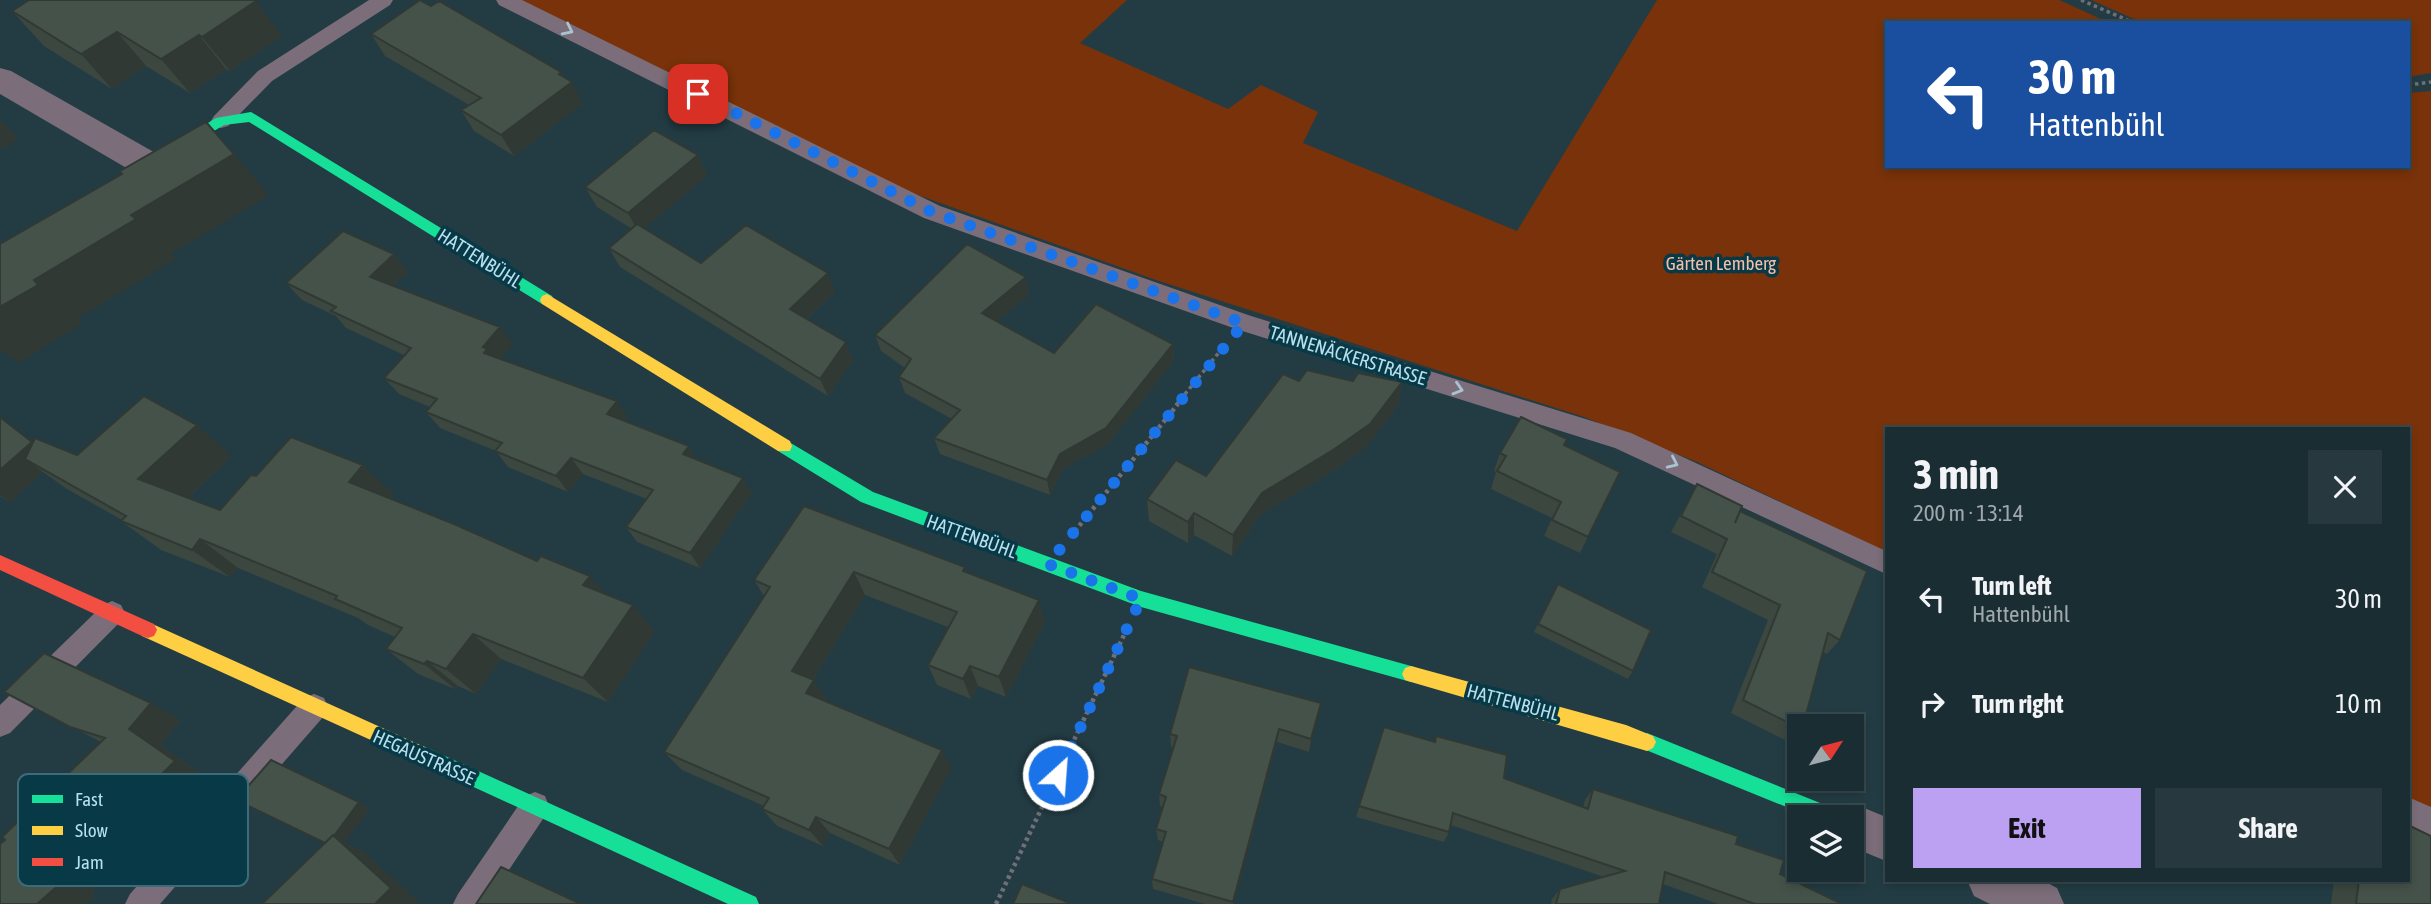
<!DOCTYPE html>
<html lang="en">
<head>
<meta charset="utf-8">
<style>
	:root { --surface:#1a2d33; --page:#27393f; --text:#f1f3f6; --muted:#9fa8ac; --line:#38494e; --accent:#bca0f2 }
	body { margin:0; font-family:"Asap Condensed",sans-serif; background:var(--page); color:var(--text); height:100vh; display:flex; flex-direction:column; font-size:26px; white-space:nowrap }
	* { box-sizing:border-box; margin:0 }
	p { font-size:23px; color:var(--muted) }
	.icon { flex:none; width:38px; height:38px; fill:none; stroke:currentColor; stroke-width:2; stroke-linecap:round; stroke-linejoin:round }
	.map { position:relative; flex:1; overflow:hidden }
	.panel { position:absolute; left:1885px; top:427px; width:525px; height:455px; display:flex; flex-direction:column; background:var(--surface); border-radius:0px; box-shadow:0 4px 10px #0003,0 0 0 2px var(--line) }
	.panel>* { flex:none }
	.top-card { position:absolute; left:1885px; top:21px; width:525px; height:147px; border-radius:0px; box-shadow:0 4px 10px #0003,0 0 0 2px var(--line); background:#1a4fa0; color:#fff; overflow:hidden }
	.needle { width:46px; rotate:54deg }
	.controls { position:absolute; left:1787px; top:714px; display:grid; gap:14px }
	.controls a { display:grid; place-items:center; width:77px; height:77px; border-radius:0px; background:var(--surface); box-shadow:0 4px 10px #0003,0 0 0 2px var(--line); font-size:35px }
	.pin { position:absolute; display:grid; place-items:center; width:60px; height:60px; color:#fff; margin:-30px; border-radius:14px; box-shadow:0 4px 10px #0006 }
	.me { position:absolute; width:77px; margin:-38px; rotate:26deg; stroke-linejoin:round; filter:drop-shadow(0 0 5px #0008) }
	.turn { display:flex; align-items:center; gap:24px; height:147px; padding:0 28px; font-size:32px }
	.turn .icon { width:91px; height:91px; stroke-width:2.5 }
	.turn b { display:block; font-size:49px; line-height:60px }
	.round { display:grid; place-items:center; flex:none; width:74px; height:74px; border-radius:0px; background:var(--page) }
	.overview { display:flex; align-items:center; justify-content:space-between; height:119px; padding:0 28px }
	h1 { font-size:42px; font-weight:700; line-height:52px }
	.primary-button { display:flex; gap:14px; margin-top:auto; padding:14px 28px }
	.primary-button a { flex:1; height:80px; border-radius:0px; background:var(--accent); color:#111; font-size:28px; font-weight:700; line-height:80px; text-align:center }
	.primary-button a+a { background:var(--page); color:var(--text) }
	ul { padding:0; list-style:none }
	li { display:flex; align-items:center; gap:21px; height:105px; padding:0 28px }
	li div { flex:1 }
	li b { display:block; font-size:26px }
	li em { font-style:normal }
	.map>svg:first-child { display:block }
	.green { fill:#793209 }
	.lines { fill:none; stroke-linecap:round; stroke-linejoin:round }
	.path-far1 { stroke:#706f78; stroke-width:3.5; stroke-dasharray:3.5 3.5; stroke-linecap:butt }
	.path { stroke:#706f78; stroke-width:4.5; stroke-dasharray:3.5 3.5; stroke-linecap:butt }
	.lane { fill:#7b6e7a; fill-rule:evenodd }
	.street { fill:#7b6e7a; fill-rule:evenodd }
	.fast { fill:#16e098; fill-rule:evenodd }
	.slow { fill:#ffcf43; fill-rule:evenodd }
	.jam { fill:#f24e42; fill-rule:evenodd }
	.wall { fill:#3b473f }
	.shaded-wall { fill:#303933 }
	.building { fill:#455249; stroke:#303933; stroke-width:2 }
	.oneway { stroke:#a8c3d1 }
	.route { stroke:#1a73e8; stroke-width:12; stroke-dasharray:0 21.6 }
	.labels { text-anchor:middle; stroke-width:7; stroke-linejoin:round; paint-order:stroke }
	.street-label { font-size:19px; fill:#b7dfee; stroke:#073947 }
	.park-label { font-size:19px; fill:#f2bfaa; stroke:#073947 }
	.key { fill:#073947; stroke:#3c6b79; stroke-width:2 }
	.key-label { font-size:19px; fill:#b7dfee }
</style>
</head>
<body>
<div class="map">
<svg width="2431" height="904" viewBox="0 0 2431 904">
	<rect width="100%" height="100%" fill="#233c44"/>
	<path class="green" d="M519 0H1127L1080 43 1228 109 1261 85 1318 112 1303 143 1517 231 1657 0H2059L2110 23H1886V166H2408V93L2431 91V811L2408 800V429H1886V552L1697 462 1584 417 1156 280 890 185Z
		M2091 0H2431V73L2408 77V23H2143Z"/>
	<g class="lines">
		<path class="path-far1" d="M2081 0 2134 23
			M2408 85 2431 82
			M1176 405 1221 350"/>
		<path class="path" d="M1075 531 1178 404
			M996 904 1124 635"/>
		<path class="lane" d="M369 0H393L390 5 272 81 228 126 221 128 214 126 211 121 214 116 258 71Z
			M496 0H522L940 206 1248 315 1631 433 1886 551V574L1615 448 1236 329 924 218 499 5Z
			M112 601 121 605 125 613 121 621 10 733 0 737V705L103 605Z
			M314 694 324 698 328 707 324 716 160 904H125L130 894 304 698Z
			M535 792 545 796 549 806 545 816 486 904H453L458 894 525 796Z
			M2408 797 2431 807V836L2408 826Z"/>
		<path class="street" d="M0 68 11 71 159 155 164 164 159 173 147 176 135 173 0 94Z
			M1852 803 1886 817V861L1852 847V817H1833L1836 809Z
			M1967 880H2042L2057 888 2064 904H1990L1974 896Z"/>
		<path class="fast" d="M251 112 552 296 554 300 552 304H542L249 122 224 125 169 158 164 159 157 154 216 118Z
			M784 439 873 492 1141 591 1411 666 1417 668 1420 674 1417 680 1411 682 1141 607 861 502 778 451 776 446 778 441Z
			M1647 733 1840 811 1842 817H1811L1641 748 1638 742 1641 736Z
			M423 746 756 897 759 904H728L417 761 414 755 417 749Z"/>
		<path class="slow" d="M547 294 790 441 792 446 790 451H778L542 304 540 300 542 296Z
			M148 622 429 749 432 755 429 761 423 764 417 761 142 636 139 630 142 624Z
			M1411 666 1626 725 1653 736 1656 742 1653 748 1647 751 1411 682 1405 680 1402 674 1405 668Z"/>
		<path class="jam" d="M0 555 154 624 157 630 154 636 148 638 142 636 0 570Z"/>
	</g>
	<path class="wall" d="M12 11 282 36 230 71 226 69 190 93 146 66 112 89 44 46Z
		M371 34 561 72 583 103 514 156 474 131 461 110 469 105 385 56Z
		M698 155 707 176 644 228 701 263 835 292 807 319 853 360 828 396 620 267 609 248 632 229 597 207 585 187Z
		M394 254 408 272 393 286 513 344 500 359 628 417 625 421 697 460 752 493 700 568 637 542 626 527 647 499 583 474 568 492 508 467 496 451 440 428 426 412 430 407 399 394 384 378 404 355 346 328 336 316 302 300 286 283Z
		M1026 277 1029 295 997 321 1054 353 1173 344 1174 361 1108 444 1063 469 1050 495 940 454 934 438 952 419 905 393 899 377 905 368 881 351 875 335Z
		M1299 381H1353L1402 382 1398 406 1366 447 1330 473 1261 514 1232 556 1194 535 1188 543 1149 521 1147 499 1206 476Z
		M0 416 33 442 77 455 232 456 188 498 220 510 256 476 394 495 391 499 606 594 655 631 608 702 501 659 476 694 458 686 455 689 418 674 386 649 395 637 368 625 358 618 238 568 230 577 161 550 121 521 122 520 67 489 43 472 10 502 0 496Z
		M1564 445 1620 472 1580 553 1544 536 1552 518 1491 489 1496 472 1494 471 1500 453Z
		M1697 484 1740 511 1840 640 1827 654 1823 652 1799 726V733L1789 742 1731 713 1768 620 1702 587 1717 554 1671 532Z
		M804 506 967 572 1045 622 1006 697 978 686 971 699 937 685 928 665 948 627 865 595 813 680 827 700 826 702 951 768 900 865 830 833 823 846 777 826 762 809 764 806 682 770 664 752 764 596 754 580Z
		M1558 584 1633 671 1628 679 1534 632Z
		M4 692 181 720 160 745 204 776 91 892 95 896 86 904H0L101 742Z
		M1321 703 1309 752 1277 742 1234 904H1205L1153 889 1152 879 1163 842 1158 840 1156 829 1163 807 1160 806 1159 794 1174 748 1171 747 1170 734Z
		M1384 727 1434 742 1436 736 1504 778 1583 807 1585 800 1593 789 1736 844 1780 874 1842 904H1718L1663 884 1659 904H1551L1552 899 1560 889 1604 877 1451 825 1449 832 1444 842 1356 817Z
		M2334 880H2408L2431 904H2331Z"/>
	<path class="shaded-wall" d="M256 1 282 36 230 71 202 37Z
		M117 32 146 66 112 89 81 54Z
		M199 35 226 69 190 93 161 59Z
		M561 72 568 85 572 82 583 103 514 156 501 135Z
		M0 120 19 138 0 150Z
		M234 154 269 195 171 254 176 259 78 318 83 323 18 363 0 349V307L34 280 131 215Z
		M698 155 707 176 639 233 628 213Z
		M394 254 408 272 384 294 370 277Z
		M828 273 835 292 798 327 790 309Z
		M1026 277 1029 295 986 330 982 313Z
		M500 327 513 344 497 362 484 353 483 347Z
		M846 342 853 360 828 396 820 379Z
		M1173 344 1174 361 1108 444 1063 469 1050 495 1047 480 1060 454Z
		M1402 382 1398 406 1366 447 1330 473 1261 514 1232 556 1233 535 1262 493Z
		M617 401 628 417 618 430 607 414Z
		M0 416 57 460 25 459 43 472 10 502 0 495Z
		M197 425 232 456 177 508 138 479Z
		M689 446 698 462 683 454Z
		M571 458 583 474 568 492 556 476Z
		M363 465 394 495 380 511 349 482Z
		M743 478 752 493 700 568 690 553Z
		M1194 513V535L1188 543V522Z
		M200 539 238 568 230 577 192 550Z
		M854 572 865 595 806 691 792 671Z
		M590 576 613 603 583 585Z
		M1039 600 1045 622 1006 697 999 677Z
		M633 605 655 631 608 702 583 678Z
		M473 634 501 659 476 694 446 669Z
		M427 661 458 686 455 689 424 664Z
		M970 666 978 686 971 699 963 679Z
		M814 680 827 700 819 713 806 693Z
		M151 703 181 720 160 745 204 776 91 892 95 896 86 904H37L56 879 129 729Z
		M1321 703 1319 716 1309 752 1311 739Z
		M1279 729 1277 742 1234 904H1233Z
		M942 750 951 768 900 865 889 849Z
		M359 802 370 809 345 842 363 851 419 902 417 904H375L327 844Z
		M816 817 830 833 823 846 809 830Z"/>
	<path class="building" d="M29 0H254L256 1 202 37 199 35 161 59 117 32 81 54 12 11Z
		M420 0 431 6 439 1 561 72 559 74 572 82 501 135 461 110 481 98 371 34Z
		M206 122 234 154 131 215 136 219 34 280 38 285 0 307V244L122 174 120 171Z
		M654 130 698 155 628 213 585 187Z
		M637 224 701 263 746 225 828 273 790 309 846 342 820 379 609 248Z
		M343 231 394 254 370 277 500 327 483 347 487 349 484 353 617 401 607 414 689 446 683 454 743 478 690 553 626 527 653 490 571 458 556 476 495 451 502 443 426 412 437 399 384 378 411 348 331 311 336 307 286 283Z
		M967 244 1026 277 982 313 1054 353 1096 304 1173 344 1106 428 1060 454 1047 480 934 438 960 410 899 377 911 359 875 335Z
		M1307 370 1353 381 1358 373 1402 382 1370 424 1333 450 1262 493 1233 535 1194 513 1188 522 1147 499 1176 460 1206 476 1283 374 1299 381Z
		M144 396 197 425 138 479 220 510 251 475 256 476 291 437 363 465 349 482 454 524 537 561 541 556 590 576 583 585 633 605 583 678 473 634 446 669 427 661 424 664 386 649 402 628 335 599 337 596 200 539 192 550 121 521 126 516 25 459 35 438 77 455Z
		M0 417 32 442 0 470Z
		M1521 417 1567 439 1564 445 1620 472 1588 537 1552 520 1561 502 1497 471 1506 456 1500 453Z
		M1697 484 1742 506 1735 523 1740 511 1867 571 1840 640 1828 633 1803 726H1799V728L1743 700 1780 605 1712 572 1727 539 1681 516Z
		M804 506 965 567 963 571 1039 600 999 677 970 666 963 679 928 665 957 612 854 572 792 671 814 680 806 693 942 750 889 849 816 817 809 830 762 809 769 798 664 752 770 587 754 580Z
		M1558 584 1651 630 1633 671 1538 624Z
		M44 653 151 703 129 729 175 761 56 879 61 883 37 904H0V844L5 840 2 837 105 738 70 727 4 692Z
		M1189 667 1321 703 1311 739 1279 729 1233 902 1152 879 1166 832 1156 829 1166 797 1159 794 1177 736 1170 734Z
		M1384 727 1435 742 1436 736 1507 755 1504 778 1588 809 1593 789 1738 836 1736 844 1784 860 1780 874 1842 904H1755L1665 872 1659 904H1556L1560 889 1625 871 1453 813 1449 832 1359 806Z
		M271 760 359 802 334 836 333 835 325 843 236 800Z
		M2408 825 2431 836V904H2358L2356 903 2359 880H2408Z
		M333 835 391 888 375 904H262Z
		M501 867 581 904H476Z
		M1022 884 1067 902 1066 904H1013Z"/>
	<defs><path id="oneway-chevron" d="M-2-3.5L2.5 0L-2 3.5" fill="none" stroke-width="1.6" stroke-linecap="round" stroke-linejoin="round" transform="scale(1.75)"/></defs>
	<g class="oneway">
		<use href="#oneway-chevron" transform="translate(568 30) rotate(26)"/>
		<use href="#oneway-chevron" transform="translate(1458 389) rotate(17)"/>
		<use href="#oneway-chevron" transform="translate(1673 463) rotate(25)"/>
	</g>
	<g class="lines">
		<path class="route" d="M698 94 932 212 1244 323 1048 564 1141 599 1058 775"/>
	</g>
	<g class="labels">
		<g class="street-label">
			<text transform="translate(480 258) rotate(32)" y="7">HATTENBÜHL</text>
			<text transform="translate(1348 355) rotate(17)" y="7">TANNENÄCKERSTRASSE</text>
			<text transform="translate(972 536) rotate(20)" y="7">HATTENBÜHL</text>
			<text transform="translate(1513 702) rotate(15)" y="7">HATTENBÜHL</text>
			<text transform="translate(424 757) rotate(24)" y="7">HEGAUSTRASSE</text>
		</g>
		<g class="park-label">
			<text x="1721" y="270">Gärten Lemberg</text>
		</g>
	</g>
	<rect x="18" y="774" width="230" height="112" rx="10" class="key"/>
	<rect x="32" y="795" width="31" height="8" fill="#16e098"/>
	<rect x="32" y="826" width="31" height="9" fill="#ffcf43"/>
	<rect x="32" y="858" width="31" height="8" fill="#f24e42"/>
	<g class="key-label">
		<text x="75" y="806">Fast</text>
		<text x="75" y="837">Slow</text>
		<text x="75" y="869">Jam</text>
	</g>
</svg>
<div class="controls">
<a><svg class="needle" viewBox="-14 -14 28 28"><path d="M0-13l5 13h-10z" fill="#e53935"/><path d="M0 13l5-13h-10z" fill="#9fa8ac"/></svg></a>
<a><svg class="icon" aria-label="layers" viewBox="0 0 24 24"><path d="M12 4l9 5-9 5-9-5zM3 14l9 5 9-5"/></svg></a>
</div>
<div class="pin" style="left:698px;top:94px;background:#d93025"><svg class="icon" aria-label="arrive" viewBox="0 0 24 24"><path d="M6 21V4h12l-3 4 3 4H6"/></svg></div>
<svg class="me" style="left:1058px;top:775px" viewBox="-20 -20 40 40"><circle r="17" fill="#1a73e8" stroke="#fff" stroke-width="3"/><path d="M0-11L8 9 0 5-8 9z" fill="#fff"/></svg>
<div class="top-card">
<div class="turn"><svg class="icon" aria-label="left" viewBox="0 0 24 24"><path d="M17 20v-9H6M10 6l-5 5 5 5"/></svg><div><b>30 m</b>Hattenbühl</div></div>
</div>
<section class="panel">
<div class="overview"><div><h1>3 min</h1><p>200 m · 13:14</p></div><a class="round"><svg class="icon" aria-label="close" viewBox="0 0 24 24"><path d="M6 6l12 12M18 6L6 18"/></svg></a></div>
<ul>
<li><svg class="icon" aria-label="left" viewBox="0 0 24 24"><path d="M17 20v-9H6M10 6l-5 5 5 5"/></svg><div><b>Turn left</b><p>Hattenbühl</p></div><em>30 m</em></li>
<li><svg class="icon" aria-label="right" viewBox="0 0 24 24"><path d="M7 20v-9h11M14 6l5 5-5 5"/></svg><div><b>Turn right</b></div><em>10 m</em></li>
</ul>
<div class="primary-button"><a>Exit</a><a>Share</a></div>
</section>
</div>
</body>
</html>
